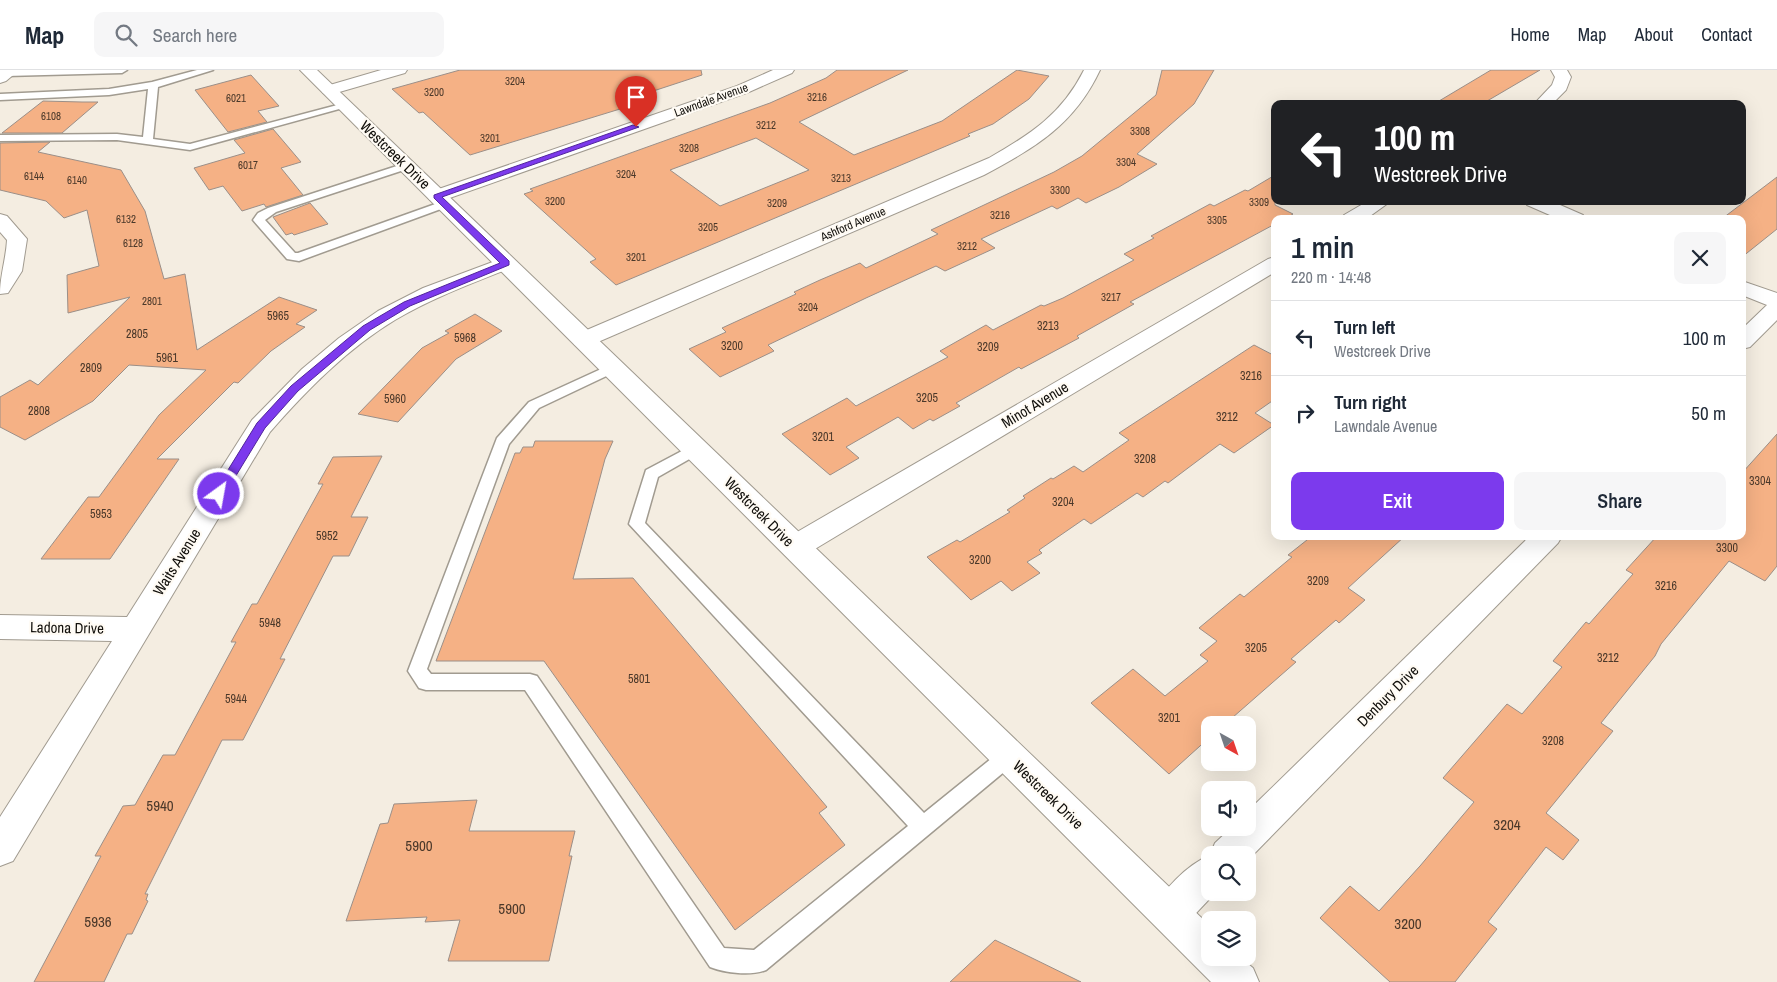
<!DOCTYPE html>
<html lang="en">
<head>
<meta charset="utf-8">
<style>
	:root { --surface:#fff; --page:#f6f6f7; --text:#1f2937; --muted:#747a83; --line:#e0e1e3; --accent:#7c3aed }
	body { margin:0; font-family:"Archivo Narrow",sans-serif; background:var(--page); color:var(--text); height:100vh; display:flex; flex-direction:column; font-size:19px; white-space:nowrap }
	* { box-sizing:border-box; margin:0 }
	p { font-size:16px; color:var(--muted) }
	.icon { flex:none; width:28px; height:28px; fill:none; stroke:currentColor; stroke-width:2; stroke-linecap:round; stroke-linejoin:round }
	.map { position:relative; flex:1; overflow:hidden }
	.drawer { position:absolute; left:1271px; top:145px; width:475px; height:325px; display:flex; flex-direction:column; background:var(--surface); border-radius:10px; box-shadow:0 5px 20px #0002 }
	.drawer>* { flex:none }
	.top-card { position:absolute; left:1271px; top:30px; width:475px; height:105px; border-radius:10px; box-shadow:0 5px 20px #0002; background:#202124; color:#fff; overflow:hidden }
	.needle { width:32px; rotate:140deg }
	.controls { position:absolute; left:1201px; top:646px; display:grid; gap:10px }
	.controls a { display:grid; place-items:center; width:55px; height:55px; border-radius:10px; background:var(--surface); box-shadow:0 5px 20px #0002; font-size:25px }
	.pin { position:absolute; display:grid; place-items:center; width:42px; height:42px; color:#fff; margin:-51px -21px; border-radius:50% 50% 50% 0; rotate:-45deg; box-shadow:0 0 5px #0007 }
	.pin .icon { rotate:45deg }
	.me { position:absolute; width:55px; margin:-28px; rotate:32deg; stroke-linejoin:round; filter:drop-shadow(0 0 4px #0008) }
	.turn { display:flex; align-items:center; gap:18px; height:105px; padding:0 20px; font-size:22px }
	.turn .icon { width:65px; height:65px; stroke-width:2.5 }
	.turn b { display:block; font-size:35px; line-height:42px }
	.round { display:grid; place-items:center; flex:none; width:52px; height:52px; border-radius:10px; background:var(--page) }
	.headline { display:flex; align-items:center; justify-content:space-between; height:85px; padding:0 20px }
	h1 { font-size:30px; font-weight:600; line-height:38px }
	.primary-button { display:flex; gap:10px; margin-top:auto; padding:10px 20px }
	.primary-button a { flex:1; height:58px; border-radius:10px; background:var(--accent); color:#fff; font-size:20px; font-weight:600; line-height:58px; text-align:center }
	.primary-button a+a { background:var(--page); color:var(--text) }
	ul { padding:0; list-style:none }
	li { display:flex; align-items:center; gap:15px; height:75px; padding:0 20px; border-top:1px solid var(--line) }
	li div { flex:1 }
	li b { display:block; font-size:19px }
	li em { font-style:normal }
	header { display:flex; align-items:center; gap:30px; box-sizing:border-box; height:70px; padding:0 25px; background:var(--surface); border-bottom:1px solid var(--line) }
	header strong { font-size:24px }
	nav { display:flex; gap:28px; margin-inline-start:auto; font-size:18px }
	.search { width:350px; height:45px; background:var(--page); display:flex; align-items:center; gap:12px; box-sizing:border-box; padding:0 18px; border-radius:10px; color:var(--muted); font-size:19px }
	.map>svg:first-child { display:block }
	.building { fill:#f5b185; stroke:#9b8f88; fill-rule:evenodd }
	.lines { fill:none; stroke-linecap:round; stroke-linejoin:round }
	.service-casing { stroke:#a19b90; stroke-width:3 }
	.minor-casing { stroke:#a19b90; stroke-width:2 }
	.tertiary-casing { stroke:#a19b90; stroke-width:2 }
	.secondary-casing { stroke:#a19b90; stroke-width:2 }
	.service { fill:#fff; fill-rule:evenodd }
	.minor { fill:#fff; fill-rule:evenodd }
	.tertiary { fill:#fff; fill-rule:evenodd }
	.secondary { fill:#fff; fill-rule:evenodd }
	.route { fill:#7c3aed; stroke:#51269a }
	.labels { text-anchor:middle; stroke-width:4.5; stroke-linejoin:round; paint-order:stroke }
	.far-number-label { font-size:11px; fill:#4a382a }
	.far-street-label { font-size:12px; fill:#110f0b; stroke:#fffbf4 }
	.number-label { font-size:12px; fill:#4a382a }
	.street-label { font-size:15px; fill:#110f0b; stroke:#fffbf4 }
	.near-number-label { font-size:15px; fill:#4a382a }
</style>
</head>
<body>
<header>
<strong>Map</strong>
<div class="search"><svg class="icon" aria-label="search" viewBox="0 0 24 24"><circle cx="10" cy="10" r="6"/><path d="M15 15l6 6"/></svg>Search here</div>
<nav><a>Home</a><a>Map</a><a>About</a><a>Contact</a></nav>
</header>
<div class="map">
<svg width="1777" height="912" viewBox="0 0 1777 912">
	<rect width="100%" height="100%" fill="#f4ede1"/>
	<path class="building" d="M460 0H701L702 5 626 30 633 35 470 85 423 42 419 43 392 19Z
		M837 0H908L799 52 854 85 942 51 1017 0 1049 6 1029 29 993 54 968 64 970 66 616 215 590 192 596 189 524 124 533 121 530 119 770 33 826 8ZM756 68 809 100 720 136 670 100Z
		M1162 0H1214L1194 34 1137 84 1157 94 1119 117 1086 133 1078 128 1057 139 1052 136 981 169 995 178 945 201 936 196 866 228 768 275 774 281 720 307 689 279 726 262 722 258 796 224 794 222 820 210 860 193 866 198 938 164 931 160 1054 102 1082 86 1156 25Z
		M1491 0H1540L1482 34H1434Z
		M251 5 279 36 258 41 267 52 228 62 195 20Z
		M43 31 82 32H98L62 63H2Z
		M273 59 301 92 281 98 303 125 266 137 264 134 242 141 223 116 209 120 194 98 245 83 234 70Z
		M50 72 38 82 121 100 145 141 164 209 185 204 197 280 279 227 317 240 296 254 305 257 271 281 238 313 234 312 157 389H179L110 489H41L88 427H99L159 345 206 300 129 295 93 331 25 370 0 357V327L30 310 38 315 130 227 68 243 67 205 99 196 87 140 64 148 46 131 0 120V73Z
		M1275 105V135L1293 144 1285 149H1275V154L1130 232 1134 234 1077 266 1079 268 1021 299 1019 297 956 333 960 336 933 351 930 349 913 359 898 347 846 377 859 388 830 405 782 364 847 328 856 336 948 287 940 281 986 255 993 260 1041 235 1044 236 1063 228 1134 190 1124 184 1154 168 1151 166 1210 134 1214 136 1245 120 1248 121Z
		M1777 107V159L1742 187V149L1723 148Z
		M310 133 328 154 294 165 292 163 286 165 273 147Z
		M475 244 502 261 456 289 398 352 358 344 422 278 449 263 445 261Z
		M1254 275 1275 286V329L1255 343 1274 355 1234 383 1220 374 1168 413 1165 411 1143 427 1137 423 1091 454 1084 449 1039 480 1042 483 1027 492 1040 503 1012 521 1001 511 971 530 927 487 957 470 960 472 1010 442 1007 440 1025 428 1023 426 1051 408 1053 409 1074 396 1083 402 1129 370 1119 363Z
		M1777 364V496L1765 511 1729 491 1661 574 1655 586 1601 653 1613 661 1546 743 1579 770 1563 790 1546 777 1488 852 1497 859 1455 912H1390L1320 848 1350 816 1379 841 1420 796 1474 732 1443 708 1507 634 1522 644 1562 597 1553 591 1586 552 1589 554 1633 504 1626 500 1657 466H1742V403Z
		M535 371H613L605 389 573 509 633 508 827 737 819 743 845 775 735 860 544 591H436L515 383H520L523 377H533Z
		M382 386 351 447H368L349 486H333L280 589H285L243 670H222L145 824H148L146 830 148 831 132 864H127L104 912H34L101 786H95L123 736 135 735 163 685H175L236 572H231L252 534H257L323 414H318L333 387Z
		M1312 466H1405L1348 518 1365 530 1339 553 1336 550 1291 589 1296 592 1224 655H1210V667L1169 704 1091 633 1133 599 1165 626 1208 591 1200 585 1217 571 1199 558 1240 524 1244 527 1292 487 1288 485Z
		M477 730 469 761H575L569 786H572L549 891H448L460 850 425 852 427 847 346 851 380 754 388 753 394 734Z
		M995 870 1030 887 1081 912H950Z"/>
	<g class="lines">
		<defs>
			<path id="service" d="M12 0H127L122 3 6 6 1 3Z
				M197 0H213L158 17 153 69 190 74 345 33 350 36 190 80 117 70 0 71V65L117 64 143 67 148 19 109 25 0 30V24L109 19 152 12Z
				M406 93 411 96 410 98 276 142 265 150 295 183H298L441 132H449V136L299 191 287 189 253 150 258 143 268 138Z
				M612 294 619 298 617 301 539 338 509 374 427 599 431 604H530L537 606 724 878 754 880 908 756 629 454 646 400 695 374 700 375 703 379 700 383 658 407 645 453 924 743 1002 680 1009 677 1016 680 1019 686 1016 692 766 900C751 906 725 903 710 897L525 620H426L419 618 408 601 497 368 529 332Z"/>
			<path id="minor" d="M381 0H407L405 3 329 25 323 23 321 20 323 17Z
				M773 0H794L792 3 749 22 444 130H430L427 126 430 122 737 16Z
				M1084 0H1100C1074 55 1036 77 984 105L591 275 583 277 575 275 572 270 575 265 989 88C1031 64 1062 44 1084 0Z
				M1551 0H1567L1571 7 1566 20 1552 34H1534L1552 15 1555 7Z
				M1368 131H1391L1366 149H1341L1344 145Z
				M1525 131H1551L1583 145 1586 149H1559L1527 135Z
				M0 144 7 146 27 169 22 201 8 223 0 224C0 205 6 189 7 170L0 162Z
				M506 187 513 189 516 193 513 197C473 213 432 228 395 250 347 279 307 320 270 362L13 791 0 796V747L112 571 0 569V545L127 547 252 350 302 299 339 268 378 241 423 218Z
				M1275 187V202L805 485 795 488 785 485 781 477 785 469 1268 189Z
				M1742 211 1777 223V250L1750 277 1742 279V259L1767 235 1742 225Z
				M1530 466H1562L1558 473 1248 790V785H1210L1215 773 1231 758H1248V741Z
				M1210 785V822H1216L1183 857 1170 863 1157 857 1151 844C1161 821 1187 795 1210 785Z"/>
			<path id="tertiary" d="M300 0H317L1210 856V888H1241L1253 898 1259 912H1211Z"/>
			<path id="secondary" d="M0 0H19L6 11 0 13Z"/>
		</defs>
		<use href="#service" class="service-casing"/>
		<use href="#minor" class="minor-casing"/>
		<use href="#tertiary" class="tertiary-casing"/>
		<use href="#secondary" class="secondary-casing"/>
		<use href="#service" class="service"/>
		<use href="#minor" class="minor"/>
		<use href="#tertiary" class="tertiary"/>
		<use href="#secondary" class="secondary"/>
	</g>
	<path class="route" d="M633 55 639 57 442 127 509 191V195L410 236 370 260 298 321 265 358 223 427H215V421L257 353 291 316 363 256 404 232 500 193 434 128V125Z"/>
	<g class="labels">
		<g class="far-number-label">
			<text x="515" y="15">3204</text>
			<text x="434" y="26">3200</text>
			<text x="817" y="31">3216</text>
			<text x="236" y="32">6021</text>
			<text x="51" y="50">6108</text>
			<text x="766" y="59">3212</text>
			<text x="1140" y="65">3308</text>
			<text x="490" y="72">3201</text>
			<text x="689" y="82">3208</text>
			<text x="1126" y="96">3304</text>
			<text x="248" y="99">6017</text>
			<text x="626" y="108">3204</text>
			<text x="34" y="110">6144</text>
			<text x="841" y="112">3213</text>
			<text x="77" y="114">6140</text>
			<text x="1060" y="124">3300</text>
			<text x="555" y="135">3200</text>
			<text x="1259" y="136">3309</text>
			<text x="777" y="137">3209</text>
			<text x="1000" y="149">3216</text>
			<text x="126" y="153">6132</text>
			<text x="1217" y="154">3305</text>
			<text x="708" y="161">3205</text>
			<text x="133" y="177">6128</text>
			<text x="967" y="180">3212</text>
			<text x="636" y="191">3201</text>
			<text x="1111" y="231">3217</text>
			<text x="152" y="235">2801</text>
			<text x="808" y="241">3204</text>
		</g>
		<g class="far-street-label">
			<text transform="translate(711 30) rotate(-20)" y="4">Lawndale Avenue</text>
			<text transform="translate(853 154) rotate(-23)" y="4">Ashford Avenue</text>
		</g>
		<g class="number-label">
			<text x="278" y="250">5965</text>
			<text x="1048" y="260">3213</text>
			<text x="137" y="268">2805</text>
			<text x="465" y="272">5968</text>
			<text x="732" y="280">3200</text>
			<text x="988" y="281">3209</text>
			<text x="167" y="292">5961</text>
			<text x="91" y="302">2809</text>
			<text x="1251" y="310">3216</text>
			<text x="927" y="332">3205</text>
			<text x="395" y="333">5960</text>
			<text x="39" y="345">2808</text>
			<text x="1227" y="351">3212</text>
			<text x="823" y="371">3201</text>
			<text x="1145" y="393">3208</text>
			<text x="1760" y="415">3304</text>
			<text x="1063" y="436">3204</text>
			<text x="101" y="448">5953</text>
			<text x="327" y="470">5952</text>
			<text x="1727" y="482">3300</text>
			<text x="980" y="494">3200</text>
			<text x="1318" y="515">3209</text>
			<text x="1666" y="520">3216</text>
			<text x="270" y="557">5948</text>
			<text x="1256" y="582">3205</text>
			<text x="1608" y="592">3212</text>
			<text x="639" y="613">5801</text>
			<text x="236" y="633">5944</text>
			<text x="1169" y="652">3201</text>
			<text x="1553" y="675">3208</text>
		</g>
		<g class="street-label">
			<text transform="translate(395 85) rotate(44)" y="5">Westcreek Drive</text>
			<text transform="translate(1035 335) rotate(-31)" y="5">Minot Avenue</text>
			<text transform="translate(759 442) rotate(45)" y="5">Westcreek Drive</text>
			<text transform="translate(177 492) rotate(-58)" y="5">Waits Avenue</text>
			<text transform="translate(67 558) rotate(1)" y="5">Ladona Drive</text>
			<text transform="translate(1388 626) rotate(-45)" y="5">Denbury Drive</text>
			<text transform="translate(1048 725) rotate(44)" y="5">Westcreek Drive</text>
		</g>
		<g class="near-number-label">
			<text x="160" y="741">5940</text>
			<text x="1507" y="760">3204</text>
			<text x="419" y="781">5900</text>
			<text x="512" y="844">5900</text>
			<text x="98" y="857">5936</text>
			<text x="1408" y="859">3200</text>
		</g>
	</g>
</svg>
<div class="controls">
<a><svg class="needle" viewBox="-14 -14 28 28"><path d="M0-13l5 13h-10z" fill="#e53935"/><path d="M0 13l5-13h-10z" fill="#747a83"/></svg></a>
<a><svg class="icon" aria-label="sound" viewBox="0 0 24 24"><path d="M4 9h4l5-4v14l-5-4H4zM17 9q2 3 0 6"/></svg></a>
<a><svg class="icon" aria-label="search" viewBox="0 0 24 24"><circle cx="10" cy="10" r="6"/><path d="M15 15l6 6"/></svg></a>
<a><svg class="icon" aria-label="layers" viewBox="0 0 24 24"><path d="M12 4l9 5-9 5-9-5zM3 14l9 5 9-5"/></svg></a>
</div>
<div class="pin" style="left:636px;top:57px;background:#d93025"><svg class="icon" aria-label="arrive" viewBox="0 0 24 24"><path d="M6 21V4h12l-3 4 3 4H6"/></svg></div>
<svg class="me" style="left:219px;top:424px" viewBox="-20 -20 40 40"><circle r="17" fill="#7c3aed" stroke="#fff" stroke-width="3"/><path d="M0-11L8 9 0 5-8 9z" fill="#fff"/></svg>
<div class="top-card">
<div class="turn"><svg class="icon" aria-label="left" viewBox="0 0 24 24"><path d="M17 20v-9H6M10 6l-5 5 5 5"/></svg><div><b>100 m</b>Westcreek Drive</div></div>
</div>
<section class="drawer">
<div class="headline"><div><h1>1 min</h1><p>220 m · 14:48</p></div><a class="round"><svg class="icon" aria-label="close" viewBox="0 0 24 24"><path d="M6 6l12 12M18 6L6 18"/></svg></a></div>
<ul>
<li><svg class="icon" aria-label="left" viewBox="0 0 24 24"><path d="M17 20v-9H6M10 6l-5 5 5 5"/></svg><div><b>Turn left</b><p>Westcreek Drive</p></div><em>100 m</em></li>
<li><svg class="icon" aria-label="right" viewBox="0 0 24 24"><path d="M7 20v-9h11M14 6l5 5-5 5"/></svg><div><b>Turn right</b><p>Lawndale Avenue</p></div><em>50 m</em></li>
</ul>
<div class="primary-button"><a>Exit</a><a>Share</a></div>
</section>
</div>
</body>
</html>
